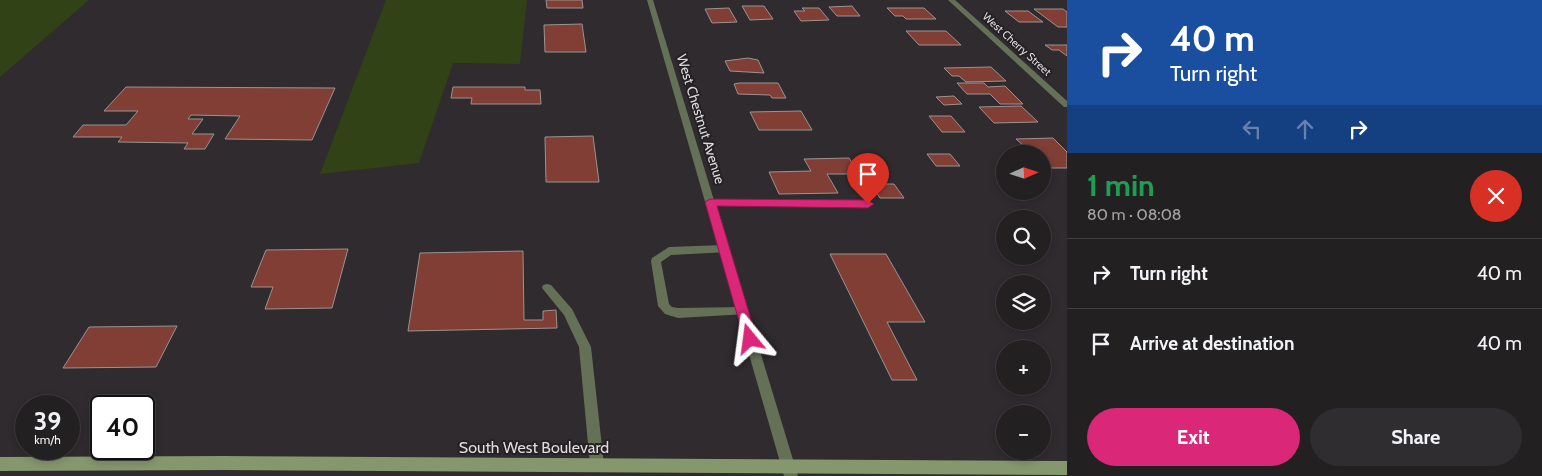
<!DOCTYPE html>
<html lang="en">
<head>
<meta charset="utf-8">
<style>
	:root { --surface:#232022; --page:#2f2d2f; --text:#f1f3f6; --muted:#a3a3a5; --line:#403e40; --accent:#db2777 }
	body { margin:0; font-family:Cabin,sans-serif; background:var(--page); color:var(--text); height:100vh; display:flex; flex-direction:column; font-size:19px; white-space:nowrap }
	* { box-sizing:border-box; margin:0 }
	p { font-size:16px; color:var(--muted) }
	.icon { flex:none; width:28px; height:28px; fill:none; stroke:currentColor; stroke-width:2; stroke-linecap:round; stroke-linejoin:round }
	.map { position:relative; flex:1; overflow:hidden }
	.panel { display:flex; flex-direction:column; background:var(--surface); width:475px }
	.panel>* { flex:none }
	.banner { background:#1a4fa0; color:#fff; overflow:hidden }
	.needle { width:32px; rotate:87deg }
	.buttons { position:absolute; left:996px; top:145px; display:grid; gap:10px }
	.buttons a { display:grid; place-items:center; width:55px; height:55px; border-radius:50%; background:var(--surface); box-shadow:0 2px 8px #0003,0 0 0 1px var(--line); font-size:25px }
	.speed { position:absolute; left:15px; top:395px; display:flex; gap:10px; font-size:25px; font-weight:700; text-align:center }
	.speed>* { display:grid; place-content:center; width:65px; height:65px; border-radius:50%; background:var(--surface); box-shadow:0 2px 8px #0003,0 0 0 1px var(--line); line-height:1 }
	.speed small { font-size:12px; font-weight:400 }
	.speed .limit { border:2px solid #111; border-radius:8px; background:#fff; color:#111 }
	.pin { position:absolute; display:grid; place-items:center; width:42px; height:42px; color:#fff; margin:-51px -21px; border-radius:50% 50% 50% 0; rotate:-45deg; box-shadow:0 0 5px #0007 }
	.pin .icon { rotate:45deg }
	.me { position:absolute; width:55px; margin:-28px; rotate:344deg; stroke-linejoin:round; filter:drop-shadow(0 0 4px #0008) }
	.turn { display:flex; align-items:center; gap:18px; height:105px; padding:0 20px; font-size:22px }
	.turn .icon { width:65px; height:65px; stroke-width:2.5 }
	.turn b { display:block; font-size:35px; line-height:42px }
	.lanes { display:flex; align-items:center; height:48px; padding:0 20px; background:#0003; justify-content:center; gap:25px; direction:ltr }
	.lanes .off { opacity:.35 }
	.round { display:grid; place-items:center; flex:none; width:52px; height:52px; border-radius:26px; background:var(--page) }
	.head { display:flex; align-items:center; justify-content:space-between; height:85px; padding:0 20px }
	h1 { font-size:30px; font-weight:700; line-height:38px; color:#1e9e55 }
	.primary-button { display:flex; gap:10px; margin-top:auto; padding:10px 20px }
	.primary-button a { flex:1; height:58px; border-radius:30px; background:var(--accent); color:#fff; font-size:20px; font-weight:700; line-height:58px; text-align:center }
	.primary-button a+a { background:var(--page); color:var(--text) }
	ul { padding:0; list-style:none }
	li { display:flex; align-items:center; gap:15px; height:70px; padding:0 20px; border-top:1px solid var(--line) }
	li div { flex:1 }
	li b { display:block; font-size:19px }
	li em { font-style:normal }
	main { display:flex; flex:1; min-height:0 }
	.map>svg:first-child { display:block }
	.green { fill:#304216 }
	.building { fill:#803e35; stroke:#9a9492 }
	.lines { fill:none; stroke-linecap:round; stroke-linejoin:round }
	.service { fill:#657157; fill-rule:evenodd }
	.minor { fill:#657157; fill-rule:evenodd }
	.tertiary { fill:#657157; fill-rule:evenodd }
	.secondary { fill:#85976d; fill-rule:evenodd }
	.route { fill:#db2777; stroke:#8e194d }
	.labels { text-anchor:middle; stroke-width:4; stroke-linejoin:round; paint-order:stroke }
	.far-street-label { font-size:11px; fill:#dfdcdf; stroke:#252124 }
	.street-label { font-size:14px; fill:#dfdcdf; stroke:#252124 }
	.near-street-label { font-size:16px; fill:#dfdcdf; stroke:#252124 }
</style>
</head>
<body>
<main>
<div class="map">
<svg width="1067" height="476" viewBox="0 0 1067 476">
	<rect width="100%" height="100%" fill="#2f2b2e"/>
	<path class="green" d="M0 0H89L0 77Z
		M386 0H527L520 64 453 63 419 163 320 174Z"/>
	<path class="building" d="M546 0H582L583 8H547Z
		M742 6H764L773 19 750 20Z
		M852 6 860 16H837L829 7Z
		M729 8 737 22 712 23 705 9Z
		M802 8H819L829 20 801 21 794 11H805Z
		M887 8H924L936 19H906L903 16H895Z
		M1034 9H1063L1067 12V27H1058Z
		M1005 11H1028L1043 22H1019Z
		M582 24 586 52H545L544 25Z
		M906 31H946L961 45H919Z
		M1045 45H1067V56L1059 50H1052Z
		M748 58 758 60 764 73 730 71 725 61Z
		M991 67 1006 81 966 82 959 76H952L944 68Z
		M739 83H778L786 98H772L770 95 738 94 734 84Z
		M957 83H984L988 87 1005 86 1023 104H1000L990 94H967Z
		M126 87 335 88 312 140 225 139 240 116 191 115 188 119H203L192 134H214L205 149H184L188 143 118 142 122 137H73L83 125H126L138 111H104Z
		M453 87H525V90H540L541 104H471L472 98H451Z
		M954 96 962 104 944 105 936 97Z
		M1021 106 1038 122 994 123 979 107Z
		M801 111 812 130H759L750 112Z
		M929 116H951L965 132H942Z
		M593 136 599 182H546L545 137Z
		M1053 138 1067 152V168H1046L1042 165V154H1024L1018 148 1025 147 1016 139Z
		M927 154H950L960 166H936Z
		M849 158 859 174H827L838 193 779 194 769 172 811 171 804 159Z
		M871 184H894L904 198H880Z
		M348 249 332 308 265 309 273 287H251L266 250Z
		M523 251 524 320H543V311L556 310 557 328 408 331 420 253Z
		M830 254H886L925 322H887L917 380H892Z
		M177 326 156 367 63 368 89 327Z"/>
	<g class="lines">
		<path class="service" d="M710 199 868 201 873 204 868 207 707 204 705 202 707 200Z
			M724 245 729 249 728 252 671 255 661 262 669 304 672 307 678 308 743 307 747 308 749 311 747 314 678 318 665 314 658 306 651 261 652 258 669 247Z
			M547 284 551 285 572 309 591 347 604 465 602 470 597 472 592 470 590 465 579 347 564 315 542 288 543 285Z"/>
		<path class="minor" d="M948 0H955L1067 101V107H1064Z"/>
		<path class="tertiary" d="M647 0H653L798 476H784Z"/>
		<path class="secondary" d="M224 456 1067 461V475L224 470 0 471V457Z"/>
	</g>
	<path class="route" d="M710 199 868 200 874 204 868 208 717 206 757 339 755 343 750 344 746 343 744 339 705 202Z"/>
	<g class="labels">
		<g class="far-street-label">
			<text transform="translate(1017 44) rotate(42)" y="4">West Cherry Street</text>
		</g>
		<g class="street-label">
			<text transform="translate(701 119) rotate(73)" y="5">West Chestnut Avenue</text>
		</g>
		<g class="near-street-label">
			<text x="534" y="453">South West Boulevard</text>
		</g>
	</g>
</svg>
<div class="buttons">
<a><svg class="needle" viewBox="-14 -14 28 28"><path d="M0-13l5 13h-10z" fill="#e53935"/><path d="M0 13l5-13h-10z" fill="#a3a3a5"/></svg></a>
<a><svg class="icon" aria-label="search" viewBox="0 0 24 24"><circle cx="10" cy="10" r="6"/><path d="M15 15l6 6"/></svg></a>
<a><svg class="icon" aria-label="layers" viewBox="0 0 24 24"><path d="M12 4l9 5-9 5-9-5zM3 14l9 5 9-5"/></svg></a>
<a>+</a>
<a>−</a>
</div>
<div class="speed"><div>39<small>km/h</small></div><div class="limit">40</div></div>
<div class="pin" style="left:868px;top:204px;background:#d93025"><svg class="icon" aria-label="arrive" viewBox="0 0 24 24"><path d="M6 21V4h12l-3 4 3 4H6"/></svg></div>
<svg class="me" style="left:750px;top:339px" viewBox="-20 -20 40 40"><path d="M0-17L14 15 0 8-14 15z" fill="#db2777" stroke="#fff" stroke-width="4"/></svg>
</div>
<section class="panel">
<div class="banner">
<div class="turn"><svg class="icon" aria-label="right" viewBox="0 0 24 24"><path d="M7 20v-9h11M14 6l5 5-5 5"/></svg><div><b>40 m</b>Turn right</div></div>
<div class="lanes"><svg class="icon off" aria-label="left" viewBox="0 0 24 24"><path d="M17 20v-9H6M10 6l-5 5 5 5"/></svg><svg class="icon off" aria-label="ahead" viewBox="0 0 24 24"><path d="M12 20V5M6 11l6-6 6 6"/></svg><svg class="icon" aria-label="right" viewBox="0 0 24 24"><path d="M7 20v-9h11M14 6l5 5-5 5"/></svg></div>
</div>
<div class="head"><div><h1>1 min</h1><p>80 m · 08:08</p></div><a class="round" style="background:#d93025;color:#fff"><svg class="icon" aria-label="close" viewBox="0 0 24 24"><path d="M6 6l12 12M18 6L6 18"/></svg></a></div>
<ul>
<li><svg class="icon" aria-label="right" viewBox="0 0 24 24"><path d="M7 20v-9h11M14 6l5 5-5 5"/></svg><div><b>Turn right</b></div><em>40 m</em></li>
<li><svg class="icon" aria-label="arrive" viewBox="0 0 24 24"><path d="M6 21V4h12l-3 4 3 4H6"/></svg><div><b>Arrive at destination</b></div><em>40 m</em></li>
</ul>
<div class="primary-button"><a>Exit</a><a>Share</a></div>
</section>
</main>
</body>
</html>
